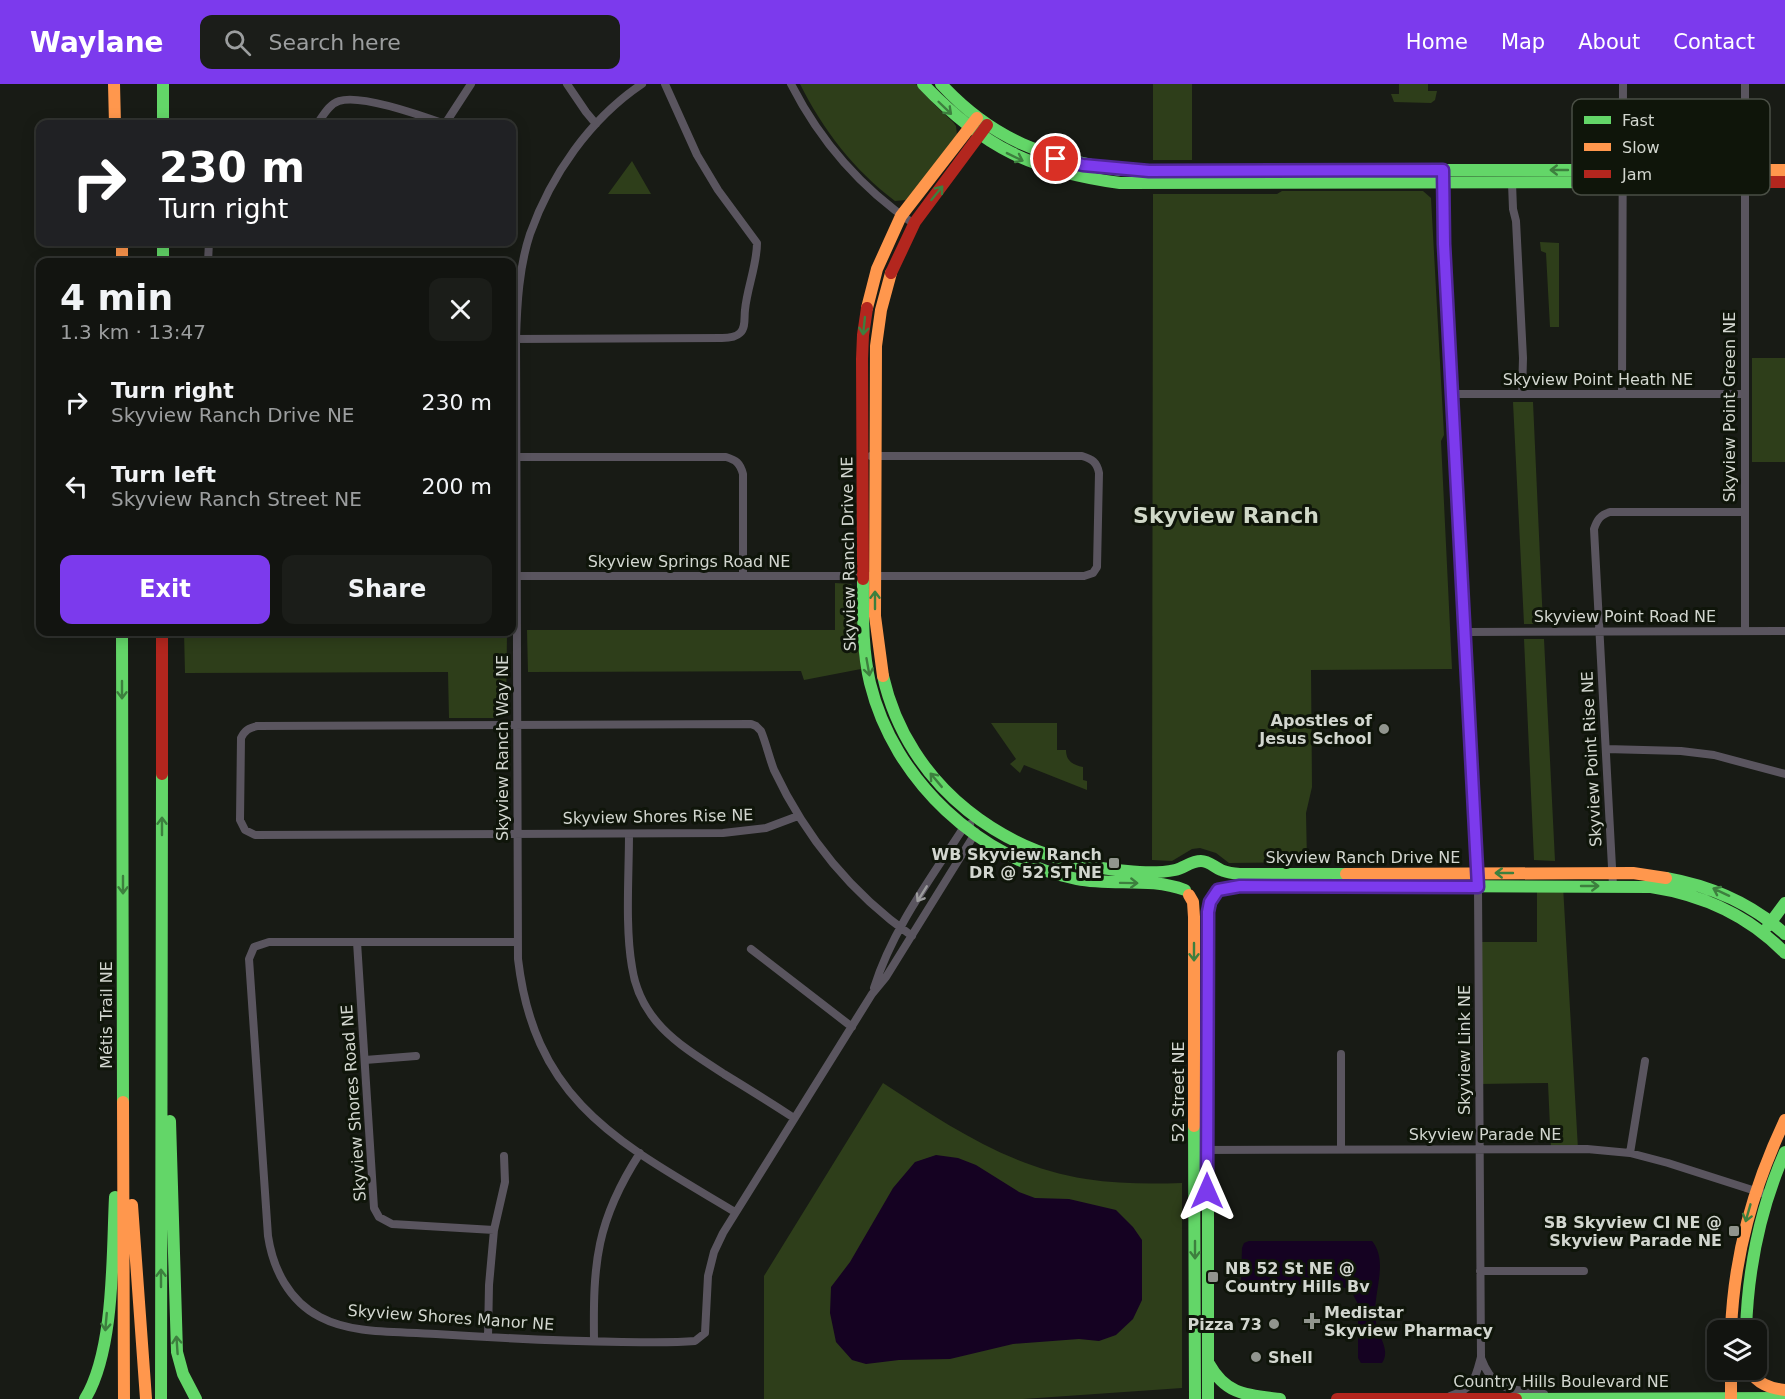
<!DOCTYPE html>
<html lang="en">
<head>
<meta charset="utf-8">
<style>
	:root { --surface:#121410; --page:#1b1d19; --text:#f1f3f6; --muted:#9c9e9f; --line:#313330; --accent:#7c3aed }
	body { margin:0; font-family:"DejaVu Sans",sans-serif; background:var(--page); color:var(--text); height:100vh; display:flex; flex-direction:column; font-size:22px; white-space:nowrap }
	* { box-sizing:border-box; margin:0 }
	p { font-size:20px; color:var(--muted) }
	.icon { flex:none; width:33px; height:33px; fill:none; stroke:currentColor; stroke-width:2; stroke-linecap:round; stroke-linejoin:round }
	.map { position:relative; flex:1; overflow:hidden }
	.panel { position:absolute; left:36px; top:174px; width:480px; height:378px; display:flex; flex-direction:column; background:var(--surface); border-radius:12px; box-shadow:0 3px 15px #0003,0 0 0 2px var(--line) }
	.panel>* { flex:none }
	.top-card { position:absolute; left:36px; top:36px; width:480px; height:126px; border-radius:12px; box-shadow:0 3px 15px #0003,0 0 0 2px var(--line); background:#202124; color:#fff; overflow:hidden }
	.tools { position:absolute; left:1707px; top:1236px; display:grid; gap:12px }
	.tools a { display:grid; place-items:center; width:60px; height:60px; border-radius:12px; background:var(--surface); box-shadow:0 3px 15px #0003,0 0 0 2px var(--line); font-size:30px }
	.pin { position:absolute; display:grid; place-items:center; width:51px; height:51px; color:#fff; margin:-26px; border:3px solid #fff; border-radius:50%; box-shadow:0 2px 6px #0007 }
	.me { position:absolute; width:66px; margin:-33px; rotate:0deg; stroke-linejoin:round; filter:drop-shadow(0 0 4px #0008) }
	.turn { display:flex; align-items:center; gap:21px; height:126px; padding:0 24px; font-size:27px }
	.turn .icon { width:78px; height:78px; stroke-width:2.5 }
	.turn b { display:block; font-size:42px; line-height:51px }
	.round { display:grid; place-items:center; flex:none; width:63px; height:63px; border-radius:12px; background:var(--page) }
	.headline { display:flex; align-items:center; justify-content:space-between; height:102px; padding:0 24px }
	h1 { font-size:36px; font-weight:700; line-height:45px }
	.cta { display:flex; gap:12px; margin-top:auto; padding:12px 24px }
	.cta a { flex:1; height:69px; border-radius:12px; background:var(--accent); color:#fff; font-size:24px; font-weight:700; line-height:69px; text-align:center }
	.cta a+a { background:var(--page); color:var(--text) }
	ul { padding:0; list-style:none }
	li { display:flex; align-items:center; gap:18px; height:84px; padding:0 24px }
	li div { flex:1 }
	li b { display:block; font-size:22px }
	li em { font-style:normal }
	header { display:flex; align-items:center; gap:36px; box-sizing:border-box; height:84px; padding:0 30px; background:var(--accent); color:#fff }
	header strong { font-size:28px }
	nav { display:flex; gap:33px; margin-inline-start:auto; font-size:21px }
	.search { width:420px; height:54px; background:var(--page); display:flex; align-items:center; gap:15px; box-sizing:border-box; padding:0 21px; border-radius:12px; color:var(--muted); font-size:22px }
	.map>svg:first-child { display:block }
	.green { fill:#2e3e1a }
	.water { fill:#150222 }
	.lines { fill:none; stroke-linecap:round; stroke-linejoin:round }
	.street { stroke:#5a555f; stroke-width:8 }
	.fast { stroke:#63d668; stroke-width:12 }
	.slow { stroke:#ff974d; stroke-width:12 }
	.jam { stroke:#b3261e; stroke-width:12 }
	.oneway { stroke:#3d7f3e }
	.oneway2 { stroke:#9c9c9d }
	.route-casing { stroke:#51269a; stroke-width:15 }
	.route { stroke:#7c3aed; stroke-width:10 }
	.poi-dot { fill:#91958e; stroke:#0f150a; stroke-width:2 }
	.labels { text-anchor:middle; stroke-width:6; stroke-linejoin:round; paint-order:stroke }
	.street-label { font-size:16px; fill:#d2d6cf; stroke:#0f150a }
	.poi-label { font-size:16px; font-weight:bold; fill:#d2d6cf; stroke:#0f150a; text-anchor:end }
	.district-label { font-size:22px; font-weight:bold; fill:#d0d8c8; stroke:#0f150a }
	.key { fill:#0f150a; stroke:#4a4f45; stroke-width:1.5 }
	.key-label { font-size:16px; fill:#d2d6cf }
</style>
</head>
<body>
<header>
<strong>Waylane</strong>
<div class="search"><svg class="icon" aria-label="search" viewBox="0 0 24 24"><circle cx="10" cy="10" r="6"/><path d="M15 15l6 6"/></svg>Search here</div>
<nav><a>Home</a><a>Map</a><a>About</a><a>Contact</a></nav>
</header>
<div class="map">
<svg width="1785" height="1315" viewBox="0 0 1785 1315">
	<rect width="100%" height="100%" fill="#181b15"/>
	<path class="green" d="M800 0H916L935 21 953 38 956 42 957 51 906 116 895 117C854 86 823 46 800 0Z
		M1153 0H1192V76H1153Z
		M1399 0H1428V7H1437L1435 16 1431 19 1394 18 1391 10H1399Z
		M632 77 651 110H608Z
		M1282 107H1423L1431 114 1444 351 1441 357 1452 585 1311 586 1312 703 1306 729 1307 778 1229 779 1216 769 1200 764 1192 765 1172 777 1152 776 1153 110H1277Z
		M1540 158 1559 159V243H1550L1546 169 1541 167Z
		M1752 274H1785V378H1752Z
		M1513 318H1533L1543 540H1524Z
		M835 499 851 500 858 507 857 546 861 585 804 596 801 587 528 588 527 546H835Z
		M184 548H507L506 627 497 634H449L448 588 185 589Z
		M1524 555H1544L1555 777 1534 776Z
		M991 639H1057V666H1066C1066 677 1073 681 1083 683V696L1087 697V706L1024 681 1020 689 1010 680 1016 675Z
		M1563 802 1578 1065H1551L1548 999 1480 1000 1478 858H1537V803Z
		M883 999C947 1041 1009 1083 1086 1095 1118 1100 1150 1100 1182 1099V1304L1023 1315H764V1192Z"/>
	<path class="water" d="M936 1071 958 1074 976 1081 1019 1108 1035 1114 1069 1115 1116 1126 1133 1143 1142 1156V1216L1133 1235 1116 1251 1099 1257 1079 1255 1013 1260 950 1275 899 1276 866 1280 852 1276 836 1258 830 1229 831 1203 850 1178 893 1104 915 1078Z
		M1249 1157H1372C1390 1179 1371 1211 1376 1239 1378 1252 1391 1266 1382 1279H1361L1358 1274V1220L1350 1205 1331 1201H1246L1241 1198 1242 1164 1244 1159Z"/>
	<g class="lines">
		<path class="street" d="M567 0 586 28 596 40
			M642 0C590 35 551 91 530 150 519 183 517 220 516 255L518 875C535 1020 622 1060 735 1128
			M791 0C820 57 861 104 914 140
			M1745 0V547
			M317 40C323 32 329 20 339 17 361 10 423 32 445 40
			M445 40 471 0
			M1443 93 1442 117 1478 803 1481 1273C1475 1296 1474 1304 1450 1312
			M1512 99 1513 125 1516 137 1523 274 1522 310
			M208 178 209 158
			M512 255 722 254C727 254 735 254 740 249 746 244 744 233 745 226 747 204 757 181 757 159L718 106 697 71 665 0
			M1622 309 1623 0
			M1452 310H1744
			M512 373H726C736 376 740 379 743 390V491
			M512 492H1084L1093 489 1097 483 1099 389C1097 378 1092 375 1082 372H871
			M1465 548 1785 547
			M1606 665 1681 667 1714 671 1785 690
			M798 732 766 744 723 749 255 751 245 746 240 736 241 654C245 646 249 644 257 642L751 640 756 642 761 647C766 659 769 673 774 686 806 754 851 809 912 852
			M629 750C629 791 625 843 632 883 640 938 681 962 724 990 747 1004 771 1019 794 1034
			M1613 802 1594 445C1597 436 1600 431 1610 428H1744
			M357 858 374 1124 379 1133 392 1140 494 1146 489 1201 488 1253
			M517 858H269L254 863 249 875 268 1152C273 1185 289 1217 320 1233 354 1251 399 1247 436 1250 498 1254 560 1257 622 1258 647 1258 671 1259 695 1257L705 1249 708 1192 714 1168 723 1149 872 910 886 893 976 748
			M751 865 852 943
			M874 904C892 846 931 794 964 743L970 740
			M1341 970V1065
			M365 976 416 972
			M1195 1066 1587 1065 1630 1069 1668 1079 1768 1111
			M1630 1069 1645 977
			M494 1146 505 1098 504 1072
			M1480 1187H1584
			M594 1257C593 1179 596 1137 640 1069
			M1481 1274C1494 1309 1511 1304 1544 1310"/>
		<path class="fast" d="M163 0V40
			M923 0C984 64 1033 87 1120 99L1686 98
			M941 0C994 57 1045 74 1120 86H1669
			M163 158V178
			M863 495C863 530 862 565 870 599 894 697 980 776 1077 795 1113 802 1150 793 1185 806
			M122 548 123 1018
			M883 592C908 703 1006 775 1116 786 1135 788 1156 790 1175 786 1184 784 1191 777 1201 777 1209 777 1214 783 1221 786 1227 789 1233 789 1239 790H1346
			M1666 794C1711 802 1751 819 1785 850
			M1420 802 1651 803C1704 811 1748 831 1785 869
			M1768 842 1785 819
			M170 1037 177 1268 183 1290 196 1315
			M1194 1042 1195 1315
			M1746 1246C1748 1184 1760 1125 1785 1068
			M1209 1280C1226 1311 1247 1311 1280 1315
			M85 1315C115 1266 112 1170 115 1113
			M161 1315 162 690
			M1208 1315V828L1214 810
			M1516 1315 1785 1314"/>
		<path class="slow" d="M114 0 115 40
			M1669 86H1785
			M122 158V178
			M867 224 877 185 901 132 977 34
			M883 592 875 532 876 262 881 226 891 189
			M1346 790 1633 789 1666 794
			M1218 806 1240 802H1420
			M1189 811 1193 818 1194 833V1042
			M123 1018 124 1315
			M132 1121 146 1315
			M1731 1246C1734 1171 1753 1104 1785 1036
			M1731 1286V1315
			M1749 1286C1758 1300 1769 1304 1785 1306"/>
		<path class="jam" d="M1686 98H1785
			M891 189 915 138 987 41
			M863 495 862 275 863 251 867 224
			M162 690V548
			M1337 1315H1516"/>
	</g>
	<defs><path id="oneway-shaft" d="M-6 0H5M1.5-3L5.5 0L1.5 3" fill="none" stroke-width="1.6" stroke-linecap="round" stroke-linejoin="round" transform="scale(1.5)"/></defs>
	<g class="oneway">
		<use href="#oneway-shaft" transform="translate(945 24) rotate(44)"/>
		<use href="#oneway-shaft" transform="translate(1015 73) rotate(26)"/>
		<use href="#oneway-shaft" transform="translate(1559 86) rotate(180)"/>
		<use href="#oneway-shaft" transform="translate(937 109) rotate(-51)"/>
		<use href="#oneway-shaft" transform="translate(864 242) rotate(96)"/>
		<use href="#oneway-shaft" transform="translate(875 516) rotate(-90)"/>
		<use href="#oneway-shaft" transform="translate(868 583) rotate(80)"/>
		<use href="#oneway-shaft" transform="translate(122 606) rotate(90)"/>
		<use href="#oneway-shaft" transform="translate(936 696) rotate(-130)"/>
		<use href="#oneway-shaft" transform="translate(162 742) rotate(-90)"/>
		<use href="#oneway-shaft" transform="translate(1504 789) rotate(180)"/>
		<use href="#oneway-shaft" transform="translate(1129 799) rotate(1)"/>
		<use href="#oneway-shaft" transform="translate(123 801) rotate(90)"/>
		<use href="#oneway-shaft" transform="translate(1590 802)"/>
		<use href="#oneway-shaft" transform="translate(1721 808) rotate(-155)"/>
		<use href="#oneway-shaft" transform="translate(1194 868) rotate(90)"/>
		<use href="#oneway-shaft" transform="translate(1748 1129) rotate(106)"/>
		<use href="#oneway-shaft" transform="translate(1195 1166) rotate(90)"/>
		<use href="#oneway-shaft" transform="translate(161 1194) rotate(-90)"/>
		<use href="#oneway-shaft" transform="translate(106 1238) rotate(95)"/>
		<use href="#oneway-shaft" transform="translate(177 1261) rotate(-94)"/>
	</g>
	<use class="oneway2" href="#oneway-shaft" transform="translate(922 810) rotate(122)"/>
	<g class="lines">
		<defs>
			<path id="route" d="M1056 75 1083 81 1149 87 1443 86 1444 160 1478 803 1240 802 1218 806 1210 818 1208 828 1207 1107"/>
		</defs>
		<use href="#route" class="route-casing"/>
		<use href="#route" class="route"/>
	</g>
	<g class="poi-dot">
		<circle cx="1384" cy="645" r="6"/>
		<rect x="1108" y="773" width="12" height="12" rx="3"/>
		<rect x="1728" y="1141" width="12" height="12" rx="3"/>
		<rect x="1207" y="1187" width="12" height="12" rx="3"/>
		<path d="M1309 1228h6v6h6v6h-6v6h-6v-6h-6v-6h6z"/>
		<circle cx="1274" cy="1240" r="6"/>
		<circle cx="1256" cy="1273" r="6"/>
	</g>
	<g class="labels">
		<g class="street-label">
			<text x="1598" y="301">Skyview Point Heath NE</text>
			<text transform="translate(1729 323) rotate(-90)" y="6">Skyview Point Green NE</text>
			<text transform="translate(848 470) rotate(-91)" y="6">Skyview Ranch Drive NE</text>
			<text x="689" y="483">Skyview Springs Road NE</text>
			<text x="1625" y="538">Skyview Point Road NE</text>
			<text transform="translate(502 664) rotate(-90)" y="6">Skyview Ranch Way NE</text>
			<text transform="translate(1591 675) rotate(-93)" y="6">Skyview Point Rise NE</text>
			<text transform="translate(658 732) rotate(-1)" y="6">Skyview Shores Rise NE</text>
			<text x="1363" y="779">Skyview Ranch Drive NE</text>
			<text transform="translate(106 931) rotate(-90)" y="6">Métis Trail NE</text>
			<text transform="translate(1464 966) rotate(-90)" y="6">Skyview Link NE</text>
			<text transform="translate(1178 1008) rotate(-90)" y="6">52 Street NE</text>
			<text transform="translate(353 1019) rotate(-94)" y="6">Skyview Shores Road NE</text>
			<text x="1485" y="1056">Skyview Parade NE</text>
			<text transform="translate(451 1233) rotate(4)" y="6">Skyview Shores Manor NE</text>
			<text x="1561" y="1303">Country Hills Boulevard NE</text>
		</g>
		<g class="poi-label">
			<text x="1372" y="642">Apostles of<tspan x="1372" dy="18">Jesus School</tspan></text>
			<text x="1102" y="776">WB Skyview Ranch<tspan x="1102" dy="18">DR @ 52 ST NE</tspan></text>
			<text x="1722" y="1144">SB Skyview CI NE @<tspan x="1722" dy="18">Skyview Parade NE</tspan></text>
			<text x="1225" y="1190" text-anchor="start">NB 52 St NE @<tspan x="1225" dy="18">Country Hills Bv</tspan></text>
			<text x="1324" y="1234" text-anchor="start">Medistar<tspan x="1324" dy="18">Skyview Pharmacy</tspan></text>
			<text x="1262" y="1246">Pizza 73</text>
			<text x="1268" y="1279" text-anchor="start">Shell</text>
		</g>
		<g class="district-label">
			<text x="1226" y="439">Skyview Ranch</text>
		</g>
	</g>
	<rect x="1572" y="15" width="198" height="96" rx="9" class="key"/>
	<rect x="1584" y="32" width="27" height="8" fill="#63d668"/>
	<rect x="1584" y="59" width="27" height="8" fill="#ff974d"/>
	<rect x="1584" y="86" width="27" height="8" fill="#b3261e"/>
	<g class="key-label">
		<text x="1622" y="42">Fast</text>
		<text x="1622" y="69">Slow</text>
		<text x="1622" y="96">Jam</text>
	</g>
</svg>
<div class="tools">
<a><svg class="icon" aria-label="layers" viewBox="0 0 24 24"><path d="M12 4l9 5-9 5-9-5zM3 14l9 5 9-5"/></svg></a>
</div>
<div class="pin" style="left:1056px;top:75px;background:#d93025"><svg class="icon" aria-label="arrive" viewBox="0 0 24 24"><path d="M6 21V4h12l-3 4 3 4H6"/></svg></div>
<svg class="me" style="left:1207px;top:1107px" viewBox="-20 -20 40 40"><path d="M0-17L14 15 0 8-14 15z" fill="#7c3aed" stroke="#fff" stroke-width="4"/></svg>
<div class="top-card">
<div class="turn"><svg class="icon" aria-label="right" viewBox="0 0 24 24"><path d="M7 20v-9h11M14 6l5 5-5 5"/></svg><div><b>230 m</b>Turn right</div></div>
</div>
<section class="panel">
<div class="headline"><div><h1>4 min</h1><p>1.3 km · 13:47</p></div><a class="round"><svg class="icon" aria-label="close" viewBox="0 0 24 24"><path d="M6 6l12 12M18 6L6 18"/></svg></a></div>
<ul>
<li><svg class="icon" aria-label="right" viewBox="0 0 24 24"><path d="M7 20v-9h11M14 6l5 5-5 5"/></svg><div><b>Turn right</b><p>Skyview Ranch Drive NE</p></div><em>230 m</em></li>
<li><svg class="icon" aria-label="left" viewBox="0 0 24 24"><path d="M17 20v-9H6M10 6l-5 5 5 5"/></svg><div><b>Turn left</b><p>Skyview Ranch Street NE</p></div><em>200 m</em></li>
</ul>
<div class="cta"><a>Exit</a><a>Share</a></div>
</section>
</div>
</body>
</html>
